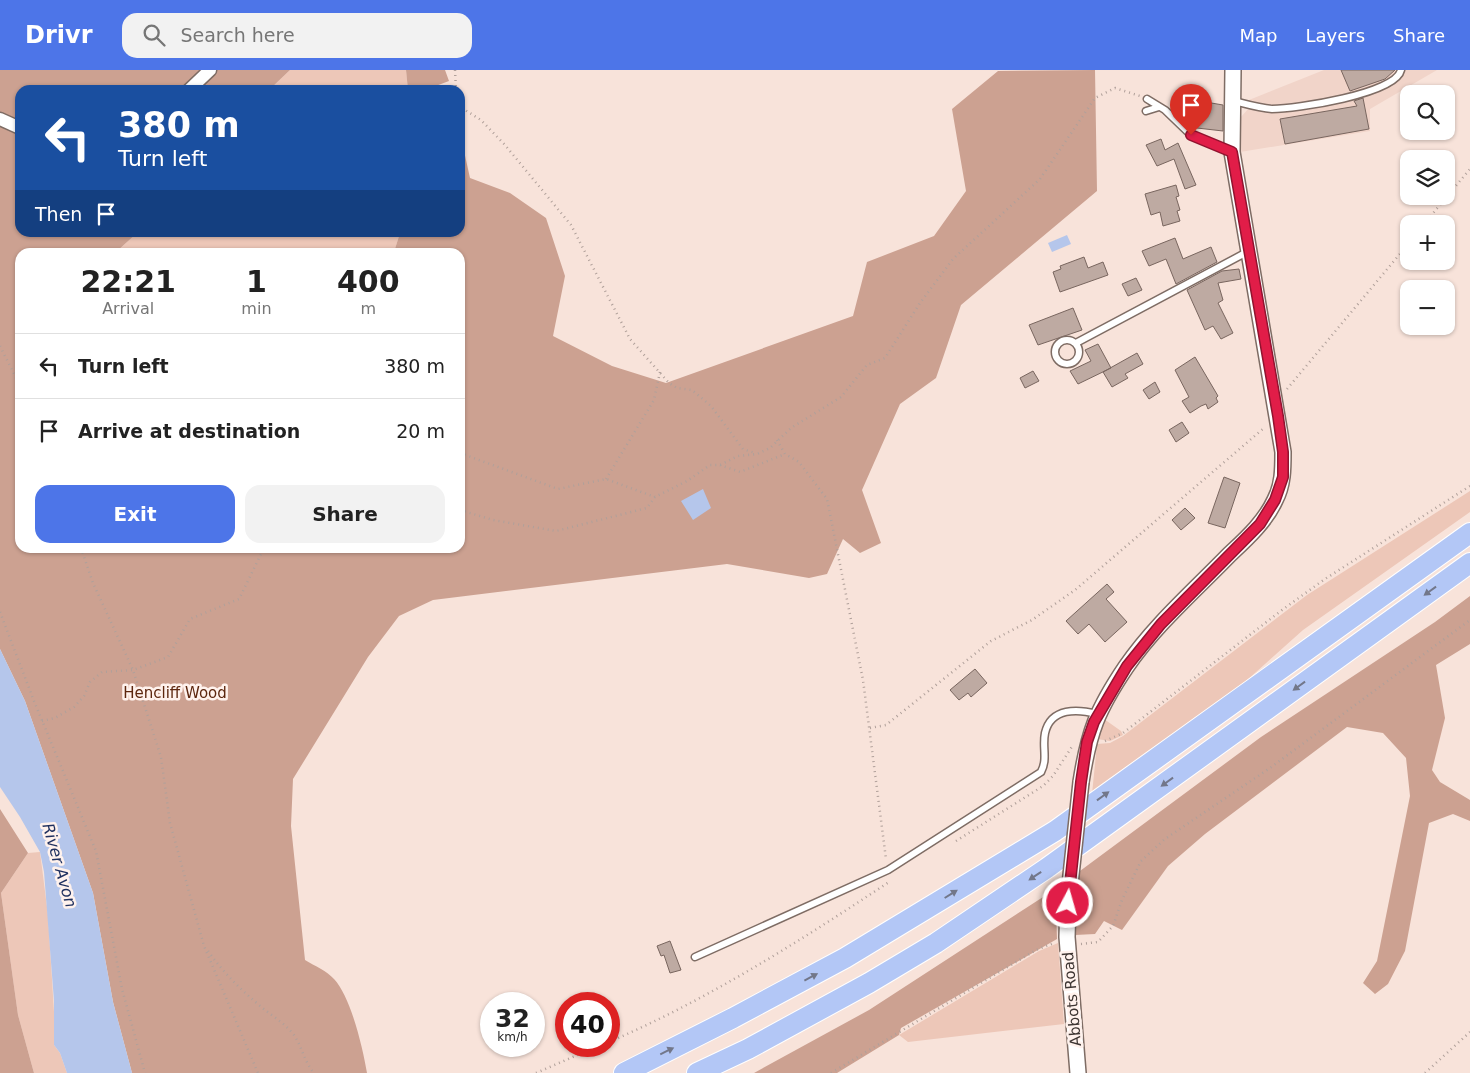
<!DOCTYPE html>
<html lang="en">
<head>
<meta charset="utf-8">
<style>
	:root { --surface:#fff; --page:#f2f2f2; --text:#222; --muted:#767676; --line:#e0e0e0; --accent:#4d75e8 }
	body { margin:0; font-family:"DejaVu Sans",sans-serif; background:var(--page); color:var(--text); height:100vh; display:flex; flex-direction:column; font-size:19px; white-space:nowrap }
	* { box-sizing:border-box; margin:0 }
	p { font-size:16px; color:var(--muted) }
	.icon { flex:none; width:28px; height:28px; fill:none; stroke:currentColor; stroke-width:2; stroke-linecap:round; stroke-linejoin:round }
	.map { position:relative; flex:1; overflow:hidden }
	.details { position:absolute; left:15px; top:178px; width:450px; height:305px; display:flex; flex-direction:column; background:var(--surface); border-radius:15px; box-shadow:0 1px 4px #0004 }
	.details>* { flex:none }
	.guide { position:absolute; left:15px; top:15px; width:450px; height:152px; border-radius:15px; box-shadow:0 1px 4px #0004; background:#1a4fa0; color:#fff; overflow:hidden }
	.tools { position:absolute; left:1400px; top:15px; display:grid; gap:10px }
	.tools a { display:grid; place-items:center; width:55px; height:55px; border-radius:10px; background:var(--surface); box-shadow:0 1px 4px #0004; font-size:25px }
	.speed { position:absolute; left:480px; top:922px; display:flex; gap:10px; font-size:25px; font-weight:700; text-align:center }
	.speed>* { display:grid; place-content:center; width:65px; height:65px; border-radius:50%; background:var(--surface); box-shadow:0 1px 4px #0004; line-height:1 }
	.speed small { font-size:12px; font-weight:400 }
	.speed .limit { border:8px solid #d22; background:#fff; color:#111 }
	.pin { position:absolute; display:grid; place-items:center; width:42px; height:42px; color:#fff; margin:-51px -21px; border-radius:50% 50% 50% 0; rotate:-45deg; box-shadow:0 0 5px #0007 }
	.pin .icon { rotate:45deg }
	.me { position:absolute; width:55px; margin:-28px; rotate:6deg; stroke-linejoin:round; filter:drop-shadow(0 0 4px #0008) }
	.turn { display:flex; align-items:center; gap:18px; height:105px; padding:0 20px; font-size:22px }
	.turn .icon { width:65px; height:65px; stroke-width:2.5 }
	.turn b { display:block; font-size:35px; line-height:42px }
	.then { display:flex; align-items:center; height:48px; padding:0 20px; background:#0003; gap:10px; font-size:19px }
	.eta { display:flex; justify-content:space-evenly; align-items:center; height:85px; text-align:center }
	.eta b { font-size:30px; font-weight:800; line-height:35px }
	.action { display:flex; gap:10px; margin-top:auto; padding:10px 20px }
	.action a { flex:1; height:58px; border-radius:15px; background:var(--accent); color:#fff; font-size:20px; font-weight:800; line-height:58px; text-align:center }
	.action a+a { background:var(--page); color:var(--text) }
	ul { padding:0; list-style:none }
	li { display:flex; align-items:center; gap:15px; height:65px; padding:0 20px; border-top:1px solid var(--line) }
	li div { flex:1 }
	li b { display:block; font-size:19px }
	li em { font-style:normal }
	header { display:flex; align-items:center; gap:30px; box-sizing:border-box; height:70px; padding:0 25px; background:var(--accent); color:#fff }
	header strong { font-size:24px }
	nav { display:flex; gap:28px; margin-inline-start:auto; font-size:18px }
	.search { width:350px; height:45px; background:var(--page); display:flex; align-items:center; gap:12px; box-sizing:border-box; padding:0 18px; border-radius:15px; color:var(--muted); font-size:19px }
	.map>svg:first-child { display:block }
	.built { fill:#f1d4c9 }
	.green { fill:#edc7b8 }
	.forest { fill:#cca191 }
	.water { fill:#b5c6eb }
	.building { fill:#beaaa2; stroke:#79665f }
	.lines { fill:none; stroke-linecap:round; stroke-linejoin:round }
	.service-casing { stroke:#7e6c64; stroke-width:9 }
	.minor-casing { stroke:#7e6c64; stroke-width:15 }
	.tertiary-casing { stroke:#7e6c64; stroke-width:18 }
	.trunk-casing { stroke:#fff; stroke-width:22 }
	.path { stroke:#b0a09a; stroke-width:2.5; stroke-dasharray:1 4; stroke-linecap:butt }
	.service { stroke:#fff; stroke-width:6 }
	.minor { stroke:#fff; stroke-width:12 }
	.tertiary { stroke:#fff; stroke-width:15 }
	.trunk { stroke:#b3c7f6; stroke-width:20 }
	.tertiary-bridge-casing { stroke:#7e6c64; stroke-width:18; stroke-linecap:butt }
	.tertiary-bridge { stroke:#fff; stroke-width:15 }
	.oneway { fill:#72778a }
	.route-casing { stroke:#92132f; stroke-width:12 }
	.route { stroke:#e11d48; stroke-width:9 }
	.labels { text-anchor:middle; stroke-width:5; stroke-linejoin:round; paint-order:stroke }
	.park-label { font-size:15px; fill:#5c260e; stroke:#fff2ed }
	.street-label { font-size:15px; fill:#3d3532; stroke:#fff2ed }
	.water-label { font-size:16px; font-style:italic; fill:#1f305f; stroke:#fff2ed }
</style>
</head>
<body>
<header>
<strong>Drivr</strong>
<div class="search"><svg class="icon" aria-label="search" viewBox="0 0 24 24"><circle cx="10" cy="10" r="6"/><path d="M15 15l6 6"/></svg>Search here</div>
<nav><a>Map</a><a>Layers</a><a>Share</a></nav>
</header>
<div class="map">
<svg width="1470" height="1003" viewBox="0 0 1470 1003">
	<rect width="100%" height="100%" fill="#f8e3da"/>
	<path class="built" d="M1324 0H1437L1370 39V61L1240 82V48L1249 38V30Z"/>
	<path class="green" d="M290 0H406L408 20H269Z
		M137 163H400L394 182H116Z
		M1470 421V442L1303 560 1227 628 1092 724 1097 674 1110 673 1123 666 1307 525Z
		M1104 649 1121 661 1123 665 1110 671 1097 669Z
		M40 782 48 845 55 958 54 975 60 983 67 1003H34L18 945 1 823 28 783Z
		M1058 873 1064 954 908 972 899 965 1039 881Z"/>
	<path class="forest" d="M0 0H290L269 20H20V162L137 163 116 182H20V478H460V182H394L400 163 460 162V63L470 108 510 123 546 148 565 206 553 266 612 296 666 313 853 246 867 192 934 166 966 121 952 39 998 1 1095 0 1097 121 961 235 936 308 900 334 862 420 881 473 860 483 843 469 827 504 809 508 727 494 433 530 399 546 368 587 293 709 291 756 305 890C315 896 327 901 334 909 351 927 363 979 367 1003H132L113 932 93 823 25 631 0 579Z
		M406 0H445L449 11 433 17V20H408Z
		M1470 526V574L1436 595 1445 648 1432 700 1440 712 1470 730V751L1453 744 1429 753 1405 881 1388 914 1375 924 1363 913 1377 891 1410 726 1406 688 1383 663 1347 657 1205 764 1168 796 1122 860 1104 851 1095 864 1075 865V830L1056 840 1057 869 901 958 899 965 837 1003H754L869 940 1057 818 1261 667 1435 552Z
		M0 739 28 783 1 823 18 945 34 1003H0Z"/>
	<path class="water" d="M1067 165 1071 174 1052 182 1048 173Z
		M703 419 711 438 693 450 681 431Z
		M0 579 25 631 93 823 113 932 132 1003H67L60 983 54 975V931L44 802 40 782 20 747 0 717Z"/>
	<path class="building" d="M1341 0H1395L1385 9 1350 21Z
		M1363 28 1369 59 1285 74 1280 49 1357 36 1354 31Z
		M1188 29 1223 35V61L1197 58 1198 48 1183 44Z
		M1161 69 1165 80 1178 73 1196 115 1185 119 1174 89 1157 96 1146 75Z
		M1176 115 1179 126 1176 127 1180 140 1177 141 1180 151 1163 156 1160 142 1151 145 1145 124Z
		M1175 168 1183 189 1211 177 1217 192 1176 214 1166 189 1149 196 1142 181Z
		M1084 187 1088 198 1103 192 1108 205 1060 222 1053 202 1061 199 1060 196Z
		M1239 199 1241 209 1218 213 1223 230 1218 233 1233 263 1221 269 1213 256 1205 260 1187 220 1222 201Z
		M1136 208 1142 220 1128 226 1122 214Z
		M1073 238 1082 260 1038 275 1029 255Z
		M1098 274 1111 298 1078 314 1070 301 1091 291 1085 280Z
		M1137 283 1143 294 1125 304 1128 308 1112 317 1103 302Z
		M1195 287 1218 326 1216 328 1218 332 1208 339 1206 334 1201 336 1190 343 1182 331 1189 327 1175 300Z
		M1033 301 1039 311 1025 318 1020 308Z
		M1155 312 1160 322 1149 329 1143 320Z
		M1182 352 1189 363 1176 372 1169 360Z
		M1224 407 1240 413 1225 458 1208 453Z
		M1185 438 1195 448 1181 460 1172 450Z
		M1107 514 1114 522 1106 529 1127 552 1105 572 1089 554 1078 564 1066 551Z
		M975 599 987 613 971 627 968 623 959 630 950 620Z
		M670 871 681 900 670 903 664 885 661 886 657 876Z"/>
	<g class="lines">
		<defs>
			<path id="service" d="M1147 29 1165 40 1191 65 1231 81
				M1234 31C1246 34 1259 38 1272 39 1295 39 1396 24 1401 0
				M1146 41 1159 37
				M1055 282a12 12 0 1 1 24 0a12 12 0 1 1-24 0Z
				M1076 273 1249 181
				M695 887 888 800 1041 702C1048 689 1042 677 1045 663 1051 637 1078 639 1097 644"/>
			<path id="minor" d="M189 20 210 0
				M0 49 20 58"/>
			<path id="tertiary" d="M1081 712C1089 661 1097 640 1126 597 1154 556 1194 521 1229 485 1246 469 1265 452 1275 430 1283 415 1283 399 1283 382L1232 82 1233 0
				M1068 833 1067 867 1078 1003"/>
			<path id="trunk" d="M624 1003 733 948 845 888 1055 761 1470 463
				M697 1003 748 979 869 913 936 873 1047 798 1470 493"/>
		</defs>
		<use href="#service" class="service-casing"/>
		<use href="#minor" class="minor-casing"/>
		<use href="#tertiary" class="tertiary-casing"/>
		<use href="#trunk" class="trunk-casing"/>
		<path class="path" d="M455 0 456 20
			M460 33 465 40 481 50 505 75 571 155 630 269 669 313 677 318 692 320 711 336 743 379 755 383
			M1424 154 1470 99
			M0 276 20 316
			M1287 319 1409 173
			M777 370 785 384 799 392 827 429 863 610 886 789
			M460 383 558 419 606 409 655 427
			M720 395 740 402 785 384
			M606 409 654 330 660 302
			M460 440 493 450 556 461 647 438 655 427 687 411 710 395H720L738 386 757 384 770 378 791 358 841 327 867 295 885 288 920 233 953 189 1040 109 1095 28 1115 18 1140 26
			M81 478 93 513 133 600 161 687 170 753 204 876 258 1003
			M0 542 34 631 96 781 122 919 145 1003
			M42 651 55 648 74 637 84 626 90 612 102 602 133 600 168 587 190 549 239 529 264 478
			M870 658 886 655 991 571 1032 550 1075 520 1264 358
			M1105 671 1123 663 1282 540 1325 509 1470 416
			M956 771 1043 716 1053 706 1073 675
			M1081 874 1098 872 1113 856 1122 830 1141 791 1165 769 1270 698 1470 550
			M208 881C223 902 239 918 259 935 270 945 284 952 294 965 302 977 304 991 314 1003
			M609 972C707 930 800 871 889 812
			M536 1003 598 976
			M831 1003 1036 880 1054 873
			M1425 1003 1470 962"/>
		<use href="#service" class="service"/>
		<use href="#minor" class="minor"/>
		<use href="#tertiary" class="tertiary"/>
		<use href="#trunk" class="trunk"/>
		<defs>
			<path id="tertiary-bridge" d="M1068 833 1081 712"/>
		</defs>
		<use href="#tertiary-bridge" class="tertiary-bridge-casing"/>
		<use href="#tertiary-bridge" class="tertiary-bridge"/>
	</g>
	<defs><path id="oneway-solid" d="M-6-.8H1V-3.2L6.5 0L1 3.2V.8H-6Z" transform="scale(1.25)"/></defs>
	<g class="oneway">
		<use href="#oneway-solid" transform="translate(1430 521) rotate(144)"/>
		<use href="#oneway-solid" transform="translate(1299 616) rotate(144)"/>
		<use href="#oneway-solid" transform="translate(1167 712) rotate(144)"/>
		<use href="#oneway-solid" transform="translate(1103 726) rotate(-36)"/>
		<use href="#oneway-solid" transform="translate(1035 806) rotate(146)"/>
		<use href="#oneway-solid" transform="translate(951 824) rotate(-32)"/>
		<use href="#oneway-solid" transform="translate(811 907) rotate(-28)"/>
		<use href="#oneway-solid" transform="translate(667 981) rotate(-26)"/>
	</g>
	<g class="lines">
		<defs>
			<path id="route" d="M1068 833 1081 712 1087 672 1094 652 1127 596 1161 554 1260 454 1275 430 1283 407V382L1278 346 1232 82 1191 65"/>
		</defs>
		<use href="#route" class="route-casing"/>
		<use href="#route" class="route"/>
	</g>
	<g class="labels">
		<g class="park-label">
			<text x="175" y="628">Hencliff Wood</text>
		</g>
		<g class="street-label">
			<text transform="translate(1072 929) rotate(-95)" y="5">Abbots Road</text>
		</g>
		<g class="water-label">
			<text transform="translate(60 795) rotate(74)" y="6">River Avon</text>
		</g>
	</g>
</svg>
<div class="tools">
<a><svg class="icon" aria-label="search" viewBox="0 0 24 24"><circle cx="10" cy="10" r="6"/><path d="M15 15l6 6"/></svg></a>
<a><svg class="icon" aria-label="layers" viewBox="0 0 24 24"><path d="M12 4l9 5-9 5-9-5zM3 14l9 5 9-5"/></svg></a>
<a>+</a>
<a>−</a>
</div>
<div class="speed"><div>32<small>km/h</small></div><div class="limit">40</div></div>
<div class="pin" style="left:1191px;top:65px;background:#d93025"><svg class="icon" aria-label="arrive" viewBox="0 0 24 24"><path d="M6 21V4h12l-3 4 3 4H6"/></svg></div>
<svg class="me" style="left:1068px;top:833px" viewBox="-20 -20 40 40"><circle r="17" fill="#e11d48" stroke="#fff" stroke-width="3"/><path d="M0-11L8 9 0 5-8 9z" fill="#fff"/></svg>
<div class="guide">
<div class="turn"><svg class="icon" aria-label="left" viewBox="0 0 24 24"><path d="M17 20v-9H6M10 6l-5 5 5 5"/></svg><div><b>380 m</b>Turn left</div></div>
<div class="then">Then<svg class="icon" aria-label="arrive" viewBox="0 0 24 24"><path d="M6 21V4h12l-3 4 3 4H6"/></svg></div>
</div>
<section class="details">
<div class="eta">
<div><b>22:21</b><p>Arrival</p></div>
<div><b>1</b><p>min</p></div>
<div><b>400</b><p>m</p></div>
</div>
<ul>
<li><svg class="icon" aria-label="left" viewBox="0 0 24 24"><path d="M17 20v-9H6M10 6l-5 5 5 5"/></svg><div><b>Turn left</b></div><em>380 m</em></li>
<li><svg class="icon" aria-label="arrive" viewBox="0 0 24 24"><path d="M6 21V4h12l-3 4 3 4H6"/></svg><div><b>Arrive at destination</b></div><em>20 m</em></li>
</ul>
<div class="action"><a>Exit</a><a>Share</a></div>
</section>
</div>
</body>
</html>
